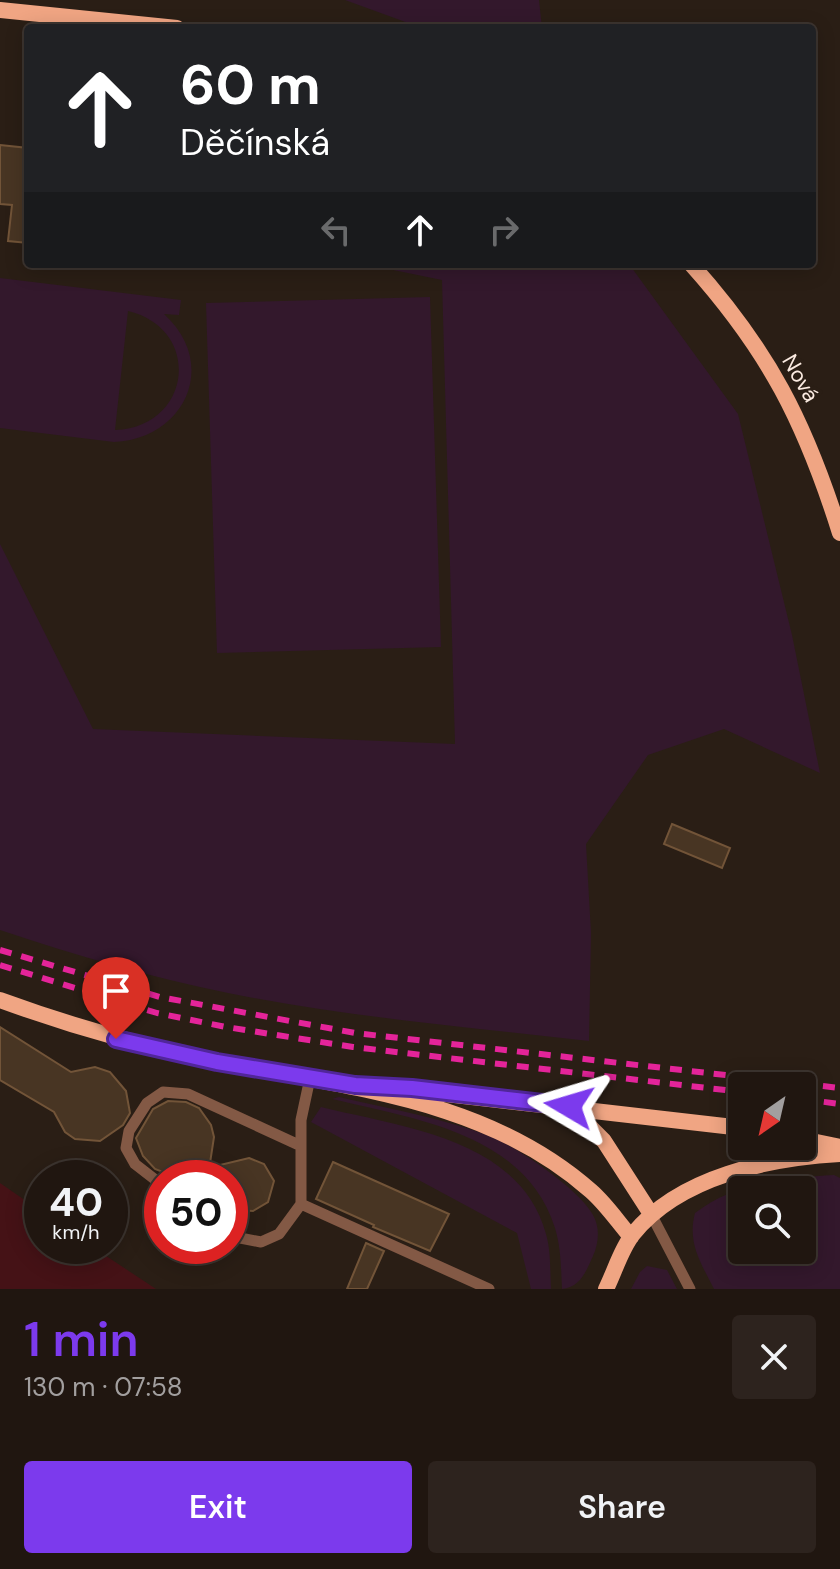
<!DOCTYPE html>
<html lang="en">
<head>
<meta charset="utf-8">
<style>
	:root { --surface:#201610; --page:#2d231e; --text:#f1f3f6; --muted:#a29f9f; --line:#3d3530; --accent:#7c3aed }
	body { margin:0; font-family:"DM Sans",sans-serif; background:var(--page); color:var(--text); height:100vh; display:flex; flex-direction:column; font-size:30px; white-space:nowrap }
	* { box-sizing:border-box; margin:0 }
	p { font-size:26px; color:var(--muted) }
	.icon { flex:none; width:44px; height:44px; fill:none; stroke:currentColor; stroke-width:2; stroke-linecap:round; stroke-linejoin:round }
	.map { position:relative; height:1289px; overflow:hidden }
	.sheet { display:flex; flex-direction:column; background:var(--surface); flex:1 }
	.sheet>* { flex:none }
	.hud { position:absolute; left:24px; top:24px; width:792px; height:244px; border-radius:8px; box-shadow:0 4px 20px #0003,0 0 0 2px var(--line); background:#202124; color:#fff; overflow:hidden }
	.needle { width:52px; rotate:214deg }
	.controls { position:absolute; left:728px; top:1072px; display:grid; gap:16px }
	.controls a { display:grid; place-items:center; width:88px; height:88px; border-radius:8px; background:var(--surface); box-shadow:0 4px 20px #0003,0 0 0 2px var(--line); font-size:40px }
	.speed { position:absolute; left:24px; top:1160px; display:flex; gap:16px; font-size:40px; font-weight:700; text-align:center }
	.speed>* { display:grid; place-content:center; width:104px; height:104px; border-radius:50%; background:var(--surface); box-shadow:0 4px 20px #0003,0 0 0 2px var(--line); line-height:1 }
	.speed small { font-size:20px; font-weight:400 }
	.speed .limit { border:12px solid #d22; background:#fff; color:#111 }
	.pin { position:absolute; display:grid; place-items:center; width:68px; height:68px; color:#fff; margin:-82px -34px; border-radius:50% 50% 50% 0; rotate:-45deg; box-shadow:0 0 8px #0007 }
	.pin .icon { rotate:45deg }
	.me { position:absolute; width:88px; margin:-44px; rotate:277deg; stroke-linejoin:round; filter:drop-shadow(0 0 6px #0008) }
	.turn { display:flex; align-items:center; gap:28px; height:168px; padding:0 24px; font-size:36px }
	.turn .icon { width:104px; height:104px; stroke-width:2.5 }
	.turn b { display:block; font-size:56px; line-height:68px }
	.lanes { display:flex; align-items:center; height:76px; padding:0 24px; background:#0003; justify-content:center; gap:40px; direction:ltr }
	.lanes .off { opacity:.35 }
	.round { display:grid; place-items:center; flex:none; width:84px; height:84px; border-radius:8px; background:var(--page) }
	.head { display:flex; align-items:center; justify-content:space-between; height:136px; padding:0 24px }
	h1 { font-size:48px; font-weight:600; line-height:60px; color:var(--accent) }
	.button { display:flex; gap:16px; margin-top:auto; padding:16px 24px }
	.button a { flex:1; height:92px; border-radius:8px; background:var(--accent); color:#fff; font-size:32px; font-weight:600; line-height:92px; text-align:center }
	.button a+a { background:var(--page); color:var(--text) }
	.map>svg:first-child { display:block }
	.green { fill:#33182c; fill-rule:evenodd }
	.water { fill:#451216 }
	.building { fill:#483523; stroke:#725438; stroke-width:2 }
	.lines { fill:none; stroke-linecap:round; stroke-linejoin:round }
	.lane { stroke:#835945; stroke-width:11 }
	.secondary { stroke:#f0a583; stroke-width:16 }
	.rail { stroke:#e4249a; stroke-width:6; stroke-dasharray:12 10; stroke-linecap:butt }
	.route-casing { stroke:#51269a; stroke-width:20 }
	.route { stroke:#7c3aed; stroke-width:14 }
	.labels { text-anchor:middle; stroke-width:7; stroke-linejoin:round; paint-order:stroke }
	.street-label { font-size:22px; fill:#fbebe1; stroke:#2a1e15 }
</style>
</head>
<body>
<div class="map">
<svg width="840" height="1289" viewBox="0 0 840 1289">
	<rect width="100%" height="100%" fill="#2a1e15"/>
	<path class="green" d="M345 0H539L542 28H422Z
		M364 264H629L738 414 792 635 820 773 724 729 648 755 586 844 591 933 589 1041C469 1027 347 1017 228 993 150 977 75 955 0 930V544L93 729 455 744 442 280Z
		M0 278 181 300 179 315 164 314C220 365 184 439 114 442L0 428ZM128 311C203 329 192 427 115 430Z
		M430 297 441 647 217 653 206 303Z
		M339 1097C391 1109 443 1118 492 1137 518 1148 580 1190 593 1215 600 1227 599 1243 593 1256 586 1271 581 1287 562 1289 561 1268 561 1248 555 1228 525 1133 415 1119 332 1099Z
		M321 1107C401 1127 520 1138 546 1234 551 1251 550 1271 551 1289H531L517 1233 311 1122Z
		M834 1175 840 1178V1289H714C701 1263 687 1243 695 1213 735 1182 785 1178 834 1175ZM742 1190H802V1250H742Z
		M647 1266 667 1270 677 1289H631L640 1272Z"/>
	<path class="water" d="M0 1183 42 1212V1246H91L156 1289H0Z"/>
	<path class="building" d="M0 145 28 148V243L8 241 12 205 0 204Z
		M672 824 730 848 722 868 664 844Z
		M0 1027 71 1072 95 1067 110 1072 126 1091 130 1113 123 1125 100 1141 75 1139 65 1132 54 1112 0 1080Z
		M168 1101 186 1102 199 1108 211 1125 214 1137 210 1163 186 1174 173 1176 155 1169 143 1156 136 1138 153 1109Z
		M249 1158 264 1164 274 1181 268 1202 253 1211 238 1210 230 1204V1178H196L195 1171Z
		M333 1162 449 1214 430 1251 373 1227 374 1225 316 1199Z
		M366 1243 384 1251 367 1289H347Z"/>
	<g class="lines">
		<path class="lane" d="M162 1185 135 1164 126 1148 129 1131 147 1103 163 1092 188 1094 301 1146
			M301 1204 489 1289
			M651 1214 690 1289
			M230 1236 261 1242 279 1234 301 1204V1120L310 1078"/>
		<path class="secondary" d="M0 10 177 28
			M691 264C769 351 805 422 840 533
			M0 1000C71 1026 142 1046 216 1061 347 1088 486 1098 591 1191 606 1204 618 1222 631 1237
			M385 1087 742 1128
			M569 1106 604 1141 651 1214
			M802 1139 840 1147
			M606 1289C615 1271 621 1249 633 1234 680 1176 770 1158 840 1154"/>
		<path class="rail" d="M0 950 160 997 355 1033 840 1088
			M0 965 157 1013 226 1027 353 1047 742 1092
			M802 1099 840 1104"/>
	</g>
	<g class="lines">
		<defs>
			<path id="route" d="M116 1039 217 1062 355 1085 412 1088 569 1106"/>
		</defs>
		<use href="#route" class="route-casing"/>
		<use href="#route" class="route"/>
	</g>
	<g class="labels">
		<g class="street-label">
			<text transform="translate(801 378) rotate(60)" y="8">Nová</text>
		</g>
	</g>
</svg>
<div class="controls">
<a><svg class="needle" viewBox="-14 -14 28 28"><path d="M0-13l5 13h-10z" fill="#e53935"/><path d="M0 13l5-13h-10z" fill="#a29f9f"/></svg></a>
<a><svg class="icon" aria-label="search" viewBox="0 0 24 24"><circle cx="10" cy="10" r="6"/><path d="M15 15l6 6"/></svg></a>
</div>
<div class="speed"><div>40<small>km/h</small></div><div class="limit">50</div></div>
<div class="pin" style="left:116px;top:1039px;background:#d93025"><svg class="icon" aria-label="arrive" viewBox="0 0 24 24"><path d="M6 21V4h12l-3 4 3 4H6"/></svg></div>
<svg class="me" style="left:569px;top:1106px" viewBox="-20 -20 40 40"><path d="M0-17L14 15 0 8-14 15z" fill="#7c3aed" stroke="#fff" stroke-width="4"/></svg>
<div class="hud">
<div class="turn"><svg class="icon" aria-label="ahead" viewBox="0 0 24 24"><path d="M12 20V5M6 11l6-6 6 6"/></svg><div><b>60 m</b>Děčínská</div></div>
<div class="lanes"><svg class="icon off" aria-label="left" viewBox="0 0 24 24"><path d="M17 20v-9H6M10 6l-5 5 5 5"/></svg><svg class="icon" aria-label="ahead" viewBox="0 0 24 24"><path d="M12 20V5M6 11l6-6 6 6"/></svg><svg class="icon off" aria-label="right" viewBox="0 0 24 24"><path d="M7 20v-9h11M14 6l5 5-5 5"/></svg></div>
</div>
</div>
<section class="sheet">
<div class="head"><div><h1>1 min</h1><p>130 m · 07:58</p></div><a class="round"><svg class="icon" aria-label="close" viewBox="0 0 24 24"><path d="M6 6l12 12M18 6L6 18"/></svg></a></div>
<div class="button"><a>Exit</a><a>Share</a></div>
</section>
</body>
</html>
